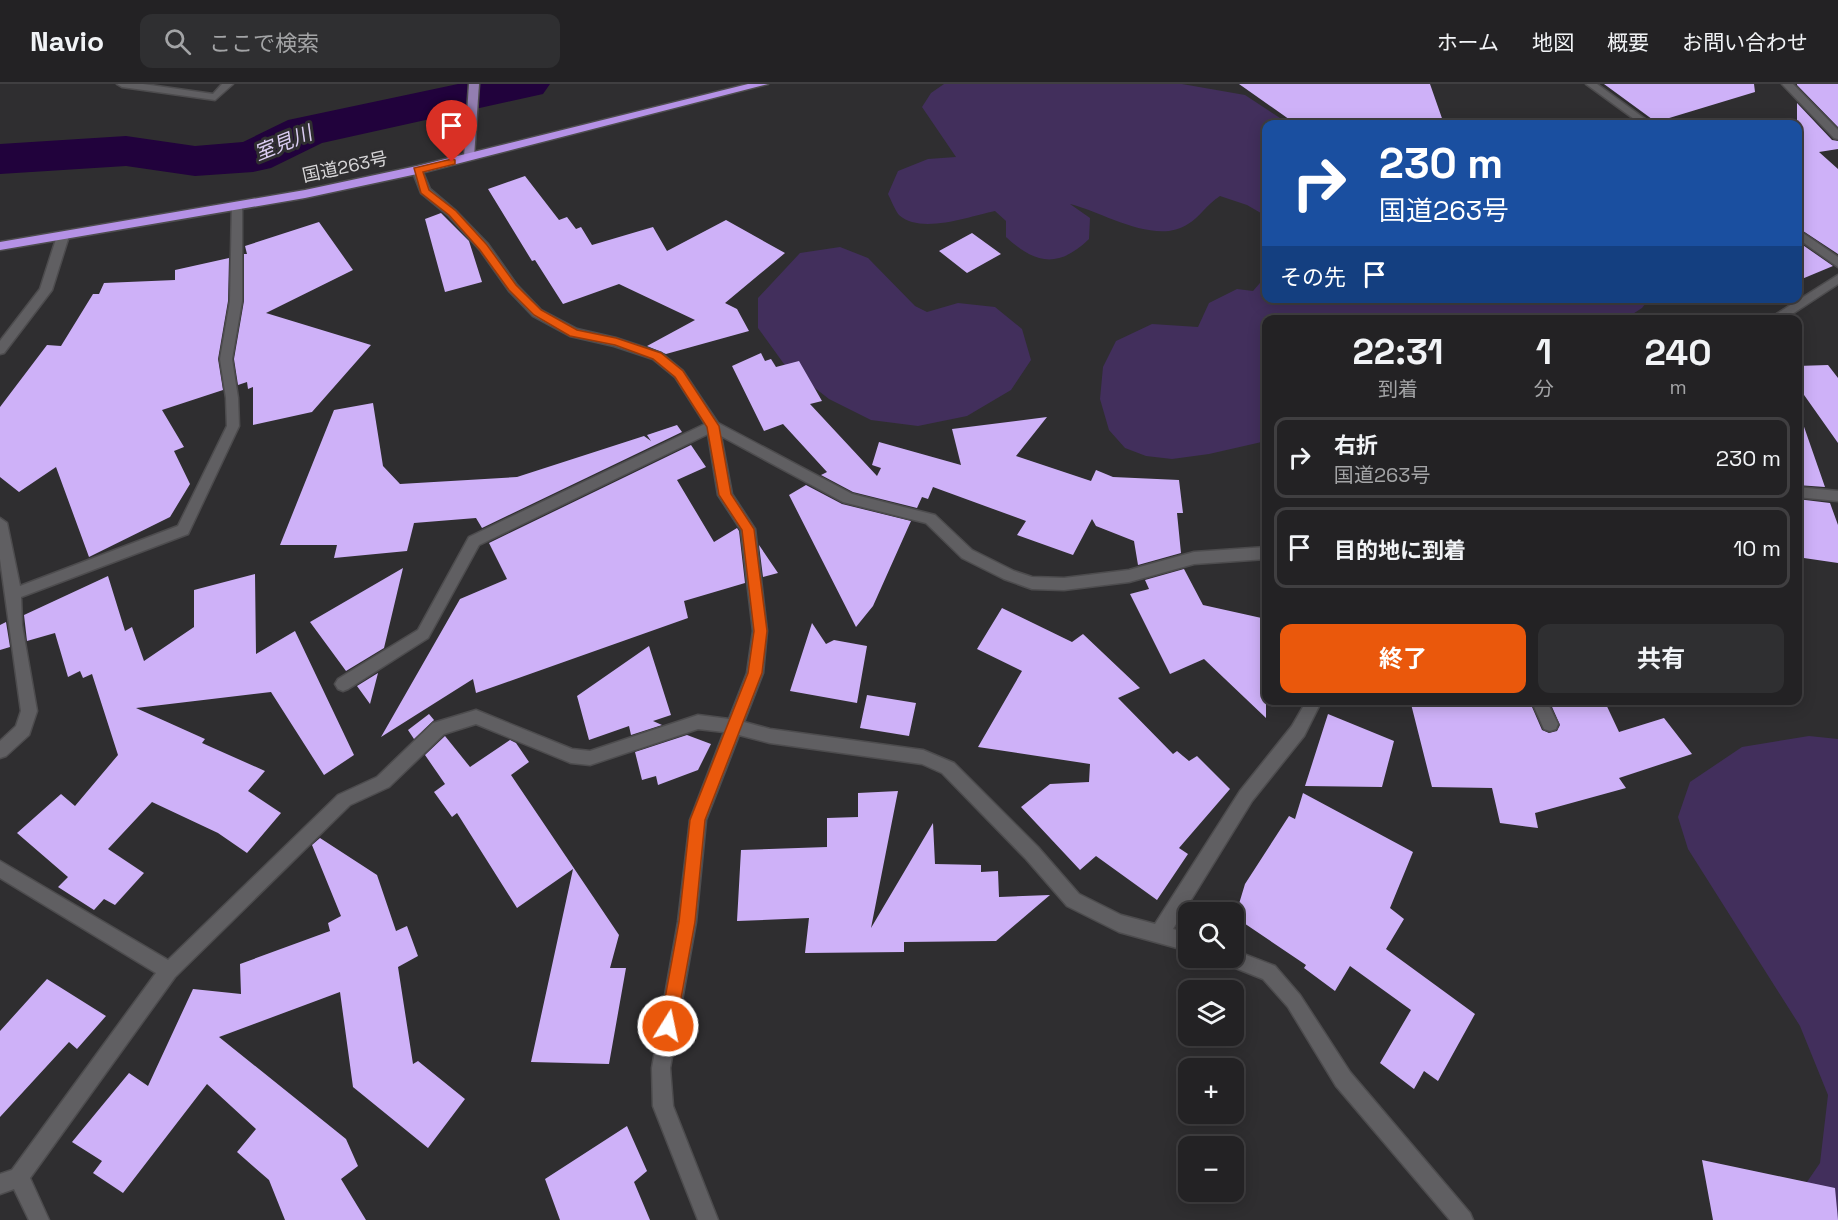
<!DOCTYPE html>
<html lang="ja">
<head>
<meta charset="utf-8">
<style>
	:root { --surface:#232224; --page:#2f2f31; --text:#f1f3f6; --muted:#a3a4a6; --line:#403f41; --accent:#ea580c }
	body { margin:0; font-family:"Space Grotesk","Noto Sans JP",sans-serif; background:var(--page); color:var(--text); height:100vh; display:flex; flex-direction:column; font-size:22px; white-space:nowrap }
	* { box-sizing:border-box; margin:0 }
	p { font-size:20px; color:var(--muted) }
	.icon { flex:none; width:33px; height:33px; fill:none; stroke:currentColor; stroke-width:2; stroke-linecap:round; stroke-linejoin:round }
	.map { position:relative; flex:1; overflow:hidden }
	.drawer { position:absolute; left:1262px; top:231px; width:540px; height:390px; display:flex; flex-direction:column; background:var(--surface); border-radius:12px; box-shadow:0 3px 15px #0003,0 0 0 2px var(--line) }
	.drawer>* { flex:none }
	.banner { position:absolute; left:1262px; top:36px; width:540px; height:183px; border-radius:12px; box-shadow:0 3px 15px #0003,0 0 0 2px var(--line); background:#1a4fa0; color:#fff; overflow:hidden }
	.fabs { position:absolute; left:1178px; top:818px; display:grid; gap:12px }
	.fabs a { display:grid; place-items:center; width:66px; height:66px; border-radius:12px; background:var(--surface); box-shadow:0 3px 15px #0003,0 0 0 2px var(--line); font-size:30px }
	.pin { position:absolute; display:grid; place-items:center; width:51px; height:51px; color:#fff; margin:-62px -26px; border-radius:50% 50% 50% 0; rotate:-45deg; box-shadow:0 0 6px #0007 }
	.pin .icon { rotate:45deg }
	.me { position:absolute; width:66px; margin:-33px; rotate:10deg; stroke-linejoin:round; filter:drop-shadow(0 0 4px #0008) }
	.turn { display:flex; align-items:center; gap:21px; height:126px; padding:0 18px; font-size:27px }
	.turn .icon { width:78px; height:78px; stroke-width:2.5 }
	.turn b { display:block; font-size:42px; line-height:51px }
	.then { display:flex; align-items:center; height:57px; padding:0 18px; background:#0003; gap:12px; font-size:22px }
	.eta { display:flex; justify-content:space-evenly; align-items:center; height:102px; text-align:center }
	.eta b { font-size:36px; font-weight:700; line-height:42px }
	.action { display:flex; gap:12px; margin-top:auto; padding:12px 18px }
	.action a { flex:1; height:69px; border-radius:12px; background:var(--accent); color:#fff; font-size:24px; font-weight:700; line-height:69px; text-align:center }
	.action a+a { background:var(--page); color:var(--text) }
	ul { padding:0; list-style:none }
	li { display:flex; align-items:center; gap:18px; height:81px; margin:0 12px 9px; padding:0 6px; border:3px solid var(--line); border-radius:12px }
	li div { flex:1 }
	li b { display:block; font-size:22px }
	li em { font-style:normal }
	header { display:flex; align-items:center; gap:36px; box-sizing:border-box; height:84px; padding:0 30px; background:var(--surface); border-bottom:2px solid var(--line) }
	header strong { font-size:28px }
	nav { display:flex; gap:33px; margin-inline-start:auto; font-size:21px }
	.search { width:420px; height:54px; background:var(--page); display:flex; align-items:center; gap:15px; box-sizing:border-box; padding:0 21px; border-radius:12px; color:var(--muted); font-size:22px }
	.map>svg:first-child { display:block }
	.green { fill:#422f5c }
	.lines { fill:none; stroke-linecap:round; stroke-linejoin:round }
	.river { fill:#21023c; fill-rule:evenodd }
	.building { fill:#ceb1f8 }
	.street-casing { stroke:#4d4c4e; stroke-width:3 }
	.secondary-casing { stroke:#4d4c4e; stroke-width:3 }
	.primary-casing { stroke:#4d4c4e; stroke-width:3 }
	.highway-casing { stroke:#4d4c4e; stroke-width:3 }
	.street { fill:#605f62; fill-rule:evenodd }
	.secondary { fill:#605f62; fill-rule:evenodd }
	.primary { fill:#937eb1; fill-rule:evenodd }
	.highway { fill:#b592e6; fill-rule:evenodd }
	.route { fill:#ea580c; stroke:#983908; stroke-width:1.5 }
	.labels { text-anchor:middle; stroke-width:6; stroke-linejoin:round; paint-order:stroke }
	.far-street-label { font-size:18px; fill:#d8d7d9; stroke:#2f2e30 }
	.far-water-label { font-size:20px; font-style:italic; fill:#dbcdf2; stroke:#2f2e30 }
</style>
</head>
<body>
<header>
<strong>Navio</strong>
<div class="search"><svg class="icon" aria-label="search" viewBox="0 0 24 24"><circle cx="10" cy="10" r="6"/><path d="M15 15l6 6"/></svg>ここで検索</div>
<nav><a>ホーム</a><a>地図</a><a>概要</a><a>お問い合わせ</a></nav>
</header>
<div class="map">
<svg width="1838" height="1136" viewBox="0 0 1838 1136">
	<rect width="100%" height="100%" fill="#2f2e30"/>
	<path class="green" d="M944 0H1182L1245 11 1280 34 1297 40H1266V132L1247 121 1220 112C1206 121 1200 133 1188 140 1156 162 1103 128 1070 120L1090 134 1089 155C1059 184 1036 181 1006 153V137L995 127C970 132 921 151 899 131 895 126 891 116 888 110L898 87 928 75 956 73 922 23 931 9Z
		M840 163 868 174 915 222 927 228 958 219 995 223 1022 245 1031 276 1011 306 967 332 918 342 871 336 829 315 784 280 758 244V214L800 169Z
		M1266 192V214L1649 215 1642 224 1625 235 1266 236V357L1209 370 1172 375 1146 372 1125 364 1109 346 1100 315 1103 283 1116 257 1152 240 1198 243 1209 219 1237 205 1253 207Z
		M1809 652 1838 655V1136H1781L1820 1079 1828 1011 1800 942 1688 765 1678 733 1690 698 1742 663Z"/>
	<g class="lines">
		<path class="river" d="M458 0H550L543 10 322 59 271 84 253 88 195 92 126 82 0 90V60L126 52 195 62 243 58 288 36Z"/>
	</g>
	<path class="building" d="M1239 0H1430L1444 40 1293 38Z
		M1604 0H1754L1755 8 1656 38Z
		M1797 0H1838V43L1797 1Z
		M1797 19 1832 56 1838 57V65L1819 68 1838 85V170L1797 143Z
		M525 92 559 136 567 133 576 145 581 143 592 161 653 143 667 167 726 136 785 169 725 219 737 225 749 247 666 270 647 262 695 236 619 200 563 220 535 176 532 177 488 105Z
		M441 129 469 157 482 198 445 208 425 135Z
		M319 138 353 186 266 229 371 261 312 328 253 341V303L248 305 247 298 238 301 234 275 244 217V170H247L245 162Z
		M972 149 1001 170 967 189 939 167Z
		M1797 157 1833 182 1797 197Z
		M229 174 228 217 218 275 223 306 162 326 184 363 174 367 190 400 170 433 89 473 56 383 19 408 0 393V323L47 261 61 262 93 210H99L104 199 175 196V186Z
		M761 269 765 277 771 275 776 283 799 277 822 317 810 320 877 392 881 384 872 381 879 358 961 381 952 345 1047 333 1016 372 1091 397 1096 386 1113 393 1179 396 1183 429H1177L1181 469 1138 481 1134 457 1096 442 1092 435 1073 471 1017 451 1026 437 933 403 928 415 922 413 917 424 853 408 821 391 827 388 783 340 764 347 732 282Z
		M1828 281 1838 294V359L1797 301V282Z
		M373 319 383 382 400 400 517 393 644 352 651 357 647 351 677 341 682 348 482 444 476 434 414 439 407 467 334 474 337 461H280L334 326Z
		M1802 337 1825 403 1797 401V338Z
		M691 361 706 383 677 396 714 458 737 444 739 447 745 499 684 517 688 534 476 609 473 595 381 653 460 515 507 495 489 459Z
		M806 401 842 420 911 437 873 522 856 543 789 411Z
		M1797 415 1830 419 1838 441V479L1797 473Z
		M759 461 778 489 763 493Z
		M403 484 384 564 346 587 310 538Z
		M1184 485 1203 521 1266 535V634L1204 575 1170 590 1130 510 1149 505 1145 496Z
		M255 490 256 570 295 547 354 671 324 691 271 608 136 624 205 655 202 659 265 687 248 707 281 729 247 769 218 749 152 718 108 765 144 789 115 821 104 815 94 826 58 803 68 793 17 749 61 710 75 722 118 671 92 590 83 594 80 587 68 593 55 549 27 557 24 531 108 492 125 547 132 543 144 577 194 543V506Z
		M1002 524 1072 558 1083 550 1140 604 1118 614 1173 670 1177 667 1189 677 1197 672 1230 705 1179 764 1188 770 1157 816 1096 772 1080 786 1021 723 1050 700 1089 698 1090 680 978 663 1022 587 977 565Z
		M6 538 10 563 0 566V541Z
		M812 539 826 560 834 556 867 562 857 619 790 607Z
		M649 562 671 631 653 637 662 641 631 651 629 642 589 656 577 612Z
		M378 589 370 620 357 602Z
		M867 611 916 619 909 652 860 644Z
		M1410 616H1529L1542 646 1549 649 1557 647 1560 641 1549 616H1604L1619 648 1664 634 1692 670 1619 694 1626 704 1535 729 1538 744 1500 739 1492 704 1432 703Z
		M429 630 434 636 414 655 408 646Z
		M1328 630 1394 657 1382 703 1305 702Z
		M687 651 711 660 698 686 658 701 656 692 642 696 635 668Z
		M445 652 470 683 510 656 516 659 529 678 511 691 619 851 610 884H626L609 980 531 978 573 785 517 824 457 729 452 733 434 708 445 700 425 671Z
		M898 707 871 844 933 739 935 780 981 781V788L998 787 999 813 1050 811 996 857 904 858V868L805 869 809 834 737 837 741 766 827 763V734L858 733V709Z
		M1303 709 1413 768 1390 824 1404 835 1386 865 1475 930 1438 997 1424 987 1414 1005 1380 979 1411 926 1350 882 1335 907 1304 884 1306 881 1235 833 1245 800 1289 732 1295 735Z
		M320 754 377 791 396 847 407 842 418 872 398 883 413 980 418 977 465 1015 428 1064 353 1003 340 908 219 953 346 1055 358 1082 341 1095 366 1136H285L269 1096 237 1068 256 1045 207 1000 123 1109 93 1089 102 1077 72 1058 129 989 148 1002 193 905 241 910 240 880 330 847 328 839 341 832 312 761Z
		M47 895 106 932 77 965 69 958 0 1033V947Z
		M627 1042 647 1087 634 1098 650 1136H560L545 1095Z
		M1702 1076 1835 1104 1838 1136H1713Z"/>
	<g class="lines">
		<defs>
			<path id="street" d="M117 0H143L213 10 222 0H233L215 16 122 3Z
				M1586 0H1597L1652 40H1641Z
				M1782 0H1793L1838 46V55L1834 54Z
				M417 83 422 86 430 105 456 127 488 160 517 201 541 226 577 245 616 254 661 269 683 287 718 339 852 410 935 431 972 466 1014 487 1032 493 1064 494 1129 486 1194 468 1266 463V475L1194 480 1129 498 1064 506 1032 505 1004 495 962 474 926 439 843 418 721 352 732 410 755 445 767 547 763 589 744 638 770 645 923 666 954 679 1038 763 1079 810 1121 831 1155 840 1240 707 1292 642 1307 616H1322L1304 652 1252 717 1173 845 1188 849V867L1119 848 1067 822 1026 775 942 689 922 680 770 659 739 651 706 736 696 838 670 984 673 1022 718 1136H698L653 1022 652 984 678 838 690 736 724 648 698 645 590 681 571 679 476 640 444 650 389 703 350 721 175 893 30 1094 49 1136H29L14 1105 0 1110V1090L12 1086 156 889 0 794V777L168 876 338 711 377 693 433 639 476 626 572 665 590 667 698 631 729 635 747 589 753 547 741 446 718 411 708 350 479 461 428 554 348 605 343 607 338 605 335 600 338 595 418 546 469 453 705 340 675 293 653 275 614 262 570 252 533 232 509 207 480 166 448 131 421 109 412 86Z
				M237 119 242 122V217L232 275 238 314 239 342 188 450 21 513 22 541 37 627 29 651 6 672 0 674V657L16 642 21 627 0 475V434L7 439 20 502 178 442 227 342 226 314 220 275 230 217 232 122Z
				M1797 145 1838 173V183L1797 154Z
				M1838 191V200L1783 236H1767Z
				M1797 403 1838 407V417L1797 413Z
				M1531 616H1546L1558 640 1556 645 1550 647 1544 645Z
				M1233 866 1275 882 1300 911 1350 988 1470 1129 1473 1136H1450L1336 1002 1288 923 1263 895 1223 879 1220 873H1233Z"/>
			<path id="secondary" d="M63 148 69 152 52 206 4 269 0 270V257L40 205 57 152Z"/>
			<path id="primary" d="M469 0H479L474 73 469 76 464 73Z"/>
			<path id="highway" d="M748 0H768L417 90 305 114 0 166V158L305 106 417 82Z"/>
		</defs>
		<use href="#street" class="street-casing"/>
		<use href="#secondary" class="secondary-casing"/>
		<use href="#primary" class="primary-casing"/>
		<use href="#highway" class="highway-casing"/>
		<use href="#street" class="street"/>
		<use href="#secondary" class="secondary"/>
		<use href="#primary" class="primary"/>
		<use href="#highway" class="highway"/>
	</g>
	<path class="route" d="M452 75 455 76V80L423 88 429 106 456 127 487 161 516 201 541 226 577 246 616 254 661 269 683 287 719 342 731 410 754 445 767 547 762 589 705 736 695 838 676 942 674 948 668 951 662 948 660 942 679 838 690 736 748 589 754 547 742 446 719 411 707 343 675 293 653 275 615 261 570 252 534 231 509 206 480 166 449 131 421 109 414 84Z"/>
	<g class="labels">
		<g class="far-street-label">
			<text transform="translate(345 83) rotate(-12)" y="6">国道263号</text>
		</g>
		<g class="far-water-label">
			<text transform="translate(283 59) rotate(-22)" y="7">室見川</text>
		</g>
	</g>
</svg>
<div class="fabs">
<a><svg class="icon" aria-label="search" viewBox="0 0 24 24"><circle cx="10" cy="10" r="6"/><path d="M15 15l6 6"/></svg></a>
<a><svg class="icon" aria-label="layers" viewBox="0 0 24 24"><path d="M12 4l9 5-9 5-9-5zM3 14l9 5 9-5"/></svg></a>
<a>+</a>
<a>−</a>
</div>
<div class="pin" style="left:452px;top:78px;background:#d93025"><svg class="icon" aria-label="arrive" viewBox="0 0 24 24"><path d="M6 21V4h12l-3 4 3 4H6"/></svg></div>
<svg class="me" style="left:668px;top:942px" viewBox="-20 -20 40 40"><circle r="17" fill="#ea580c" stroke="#fff" stroke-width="3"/><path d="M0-11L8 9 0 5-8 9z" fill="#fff"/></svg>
<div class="banner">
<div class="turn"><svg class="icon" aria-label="right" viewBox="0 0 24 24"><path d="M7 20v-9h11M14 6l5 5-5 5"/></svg><div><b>230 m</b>国道263号</div></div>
<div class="then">その先<svg class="icon" aria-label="arrive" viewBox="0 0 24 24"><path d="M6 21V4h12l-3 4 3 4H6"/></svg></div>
</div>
<section class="drawer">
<div class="eta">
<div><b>22:31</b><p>到着</p></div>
<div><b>1</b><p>分</p></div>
<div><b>240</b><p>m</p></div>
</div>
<ul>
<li><svg class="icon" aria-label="right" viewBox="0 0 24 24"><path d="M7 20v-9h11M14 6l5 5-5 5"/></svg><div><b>右折</b><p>国道263号</p></div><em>230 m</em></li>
<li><svg class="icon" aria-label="arrive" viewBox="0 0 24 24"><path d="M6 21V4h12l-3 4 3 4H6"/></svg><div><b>目的地に到着</b></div><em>10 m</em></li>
</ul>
<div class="action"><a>終了</a><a>共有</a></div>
</section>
</div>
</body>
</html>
